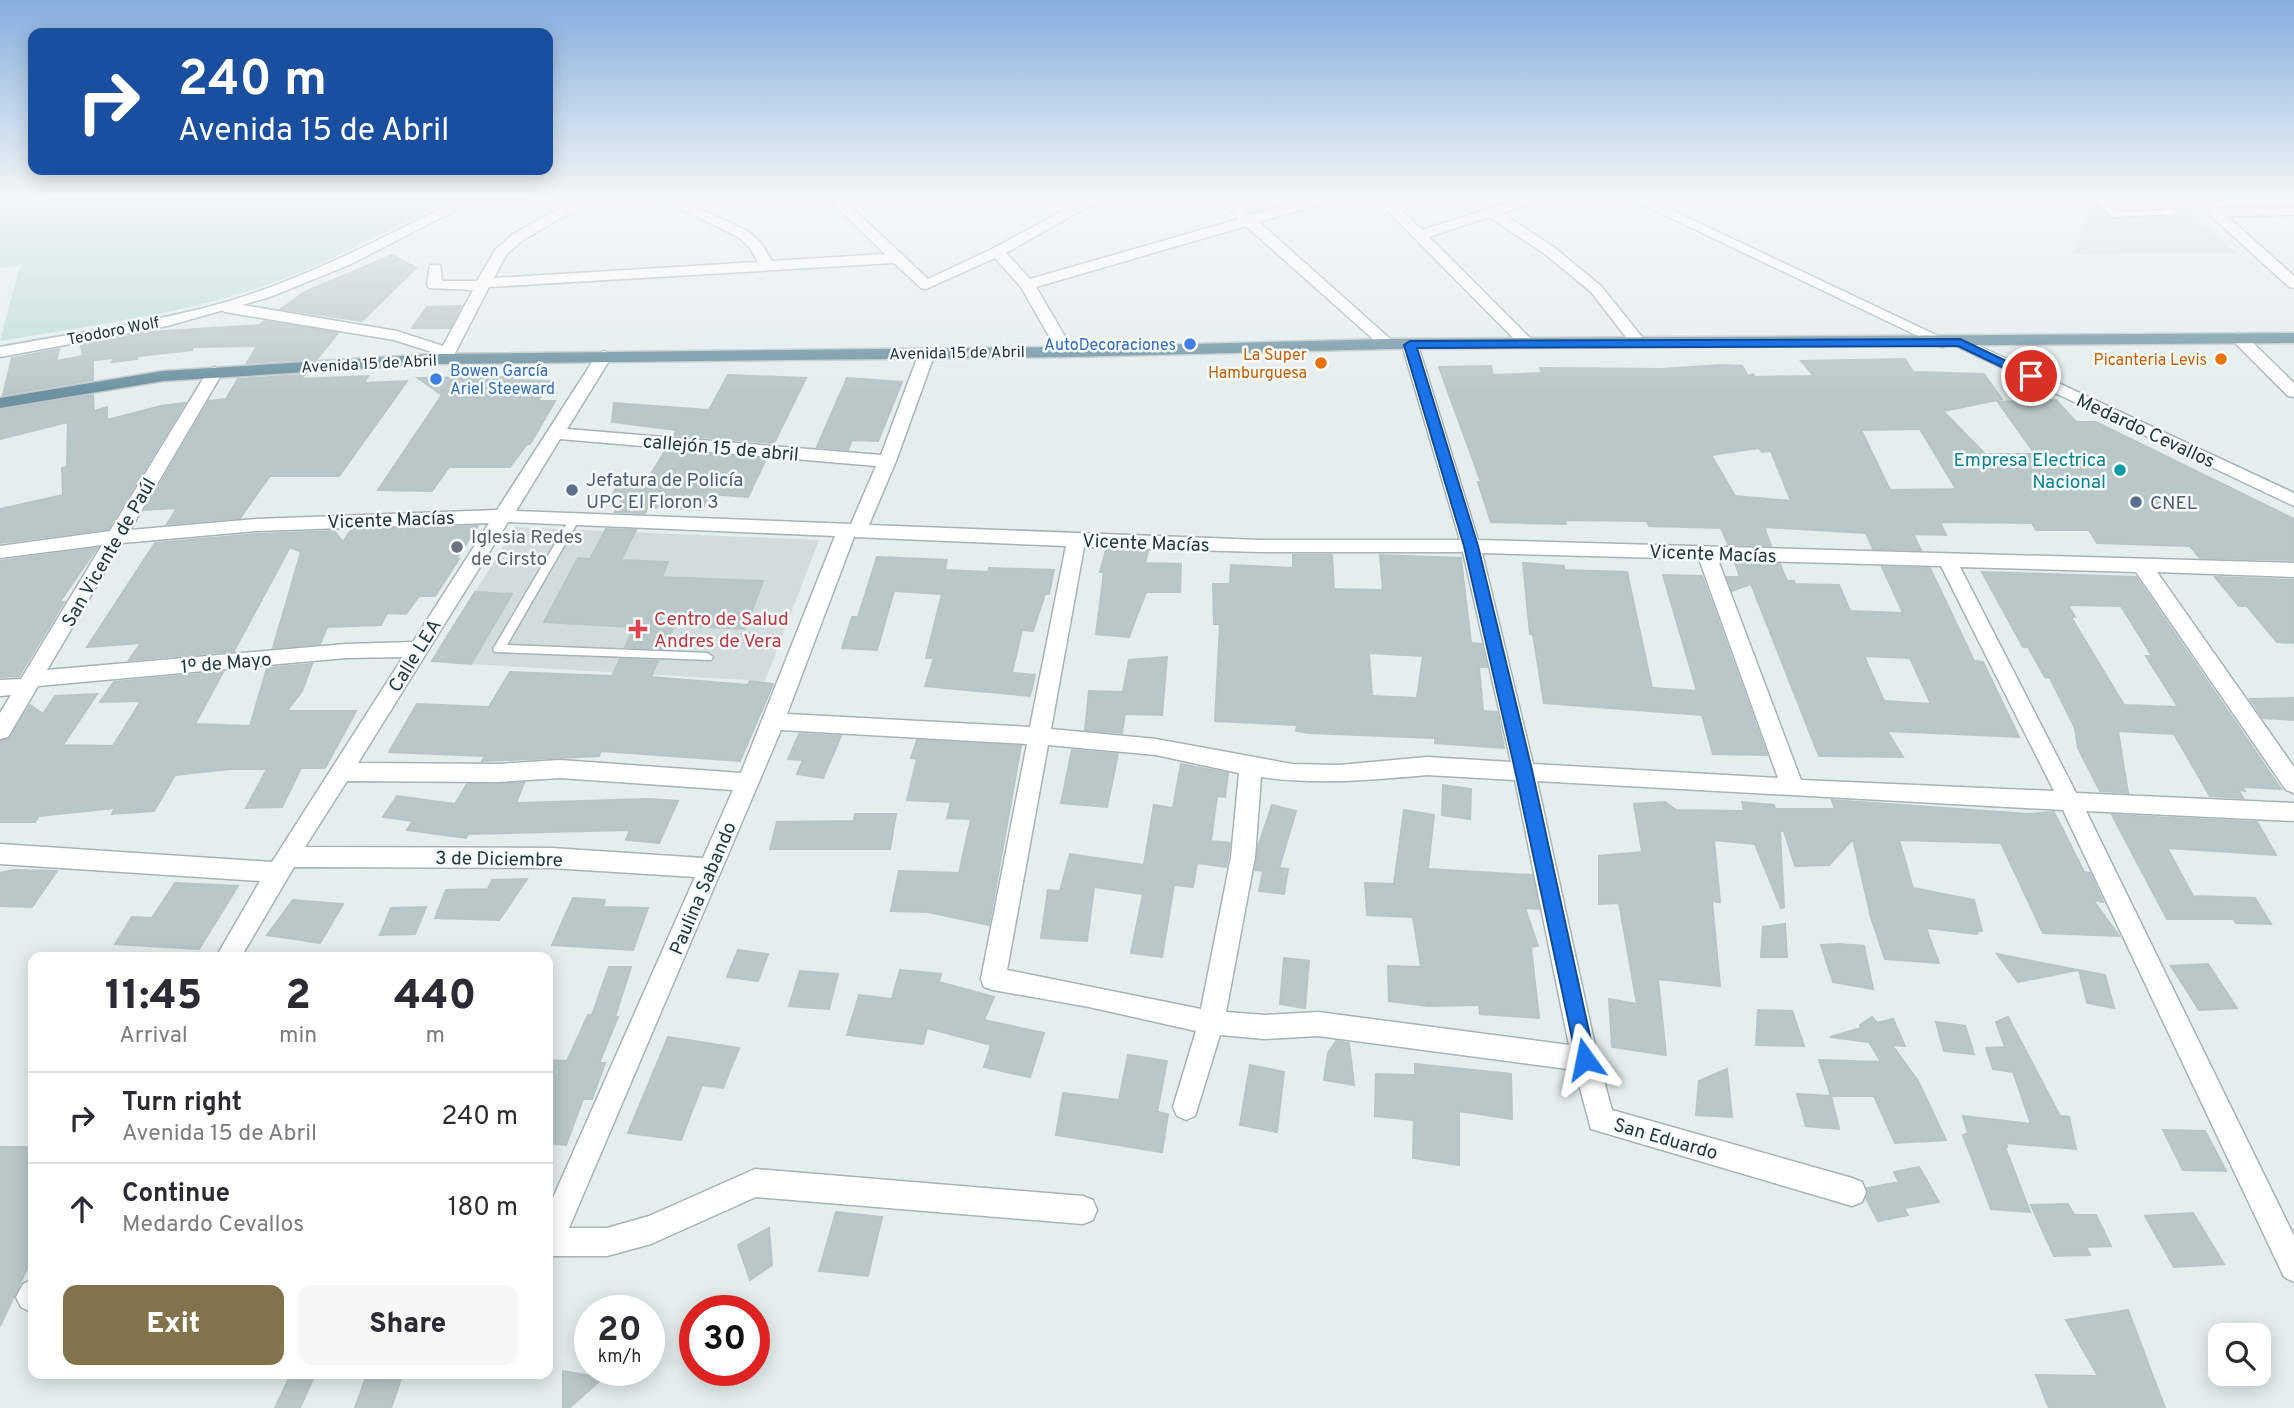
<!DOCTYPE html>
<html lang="en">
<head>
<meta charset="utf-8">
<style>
	:root { --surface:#fff; --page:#f7f7f7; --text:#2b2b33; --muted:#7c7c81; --line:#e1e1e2; --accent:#81744a }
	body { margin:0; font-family:Overpass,sans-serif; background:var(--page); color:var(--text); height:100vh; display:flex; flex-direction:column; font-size:26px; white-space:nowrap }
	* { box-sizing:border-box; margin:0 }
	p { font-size:23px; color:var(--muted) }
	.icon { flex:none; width:38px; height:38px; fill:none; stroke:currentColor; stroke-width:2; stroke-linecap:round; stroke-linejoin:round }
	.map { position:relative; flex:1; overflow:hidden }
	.details { position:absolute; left:28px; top:952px; width:525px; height:427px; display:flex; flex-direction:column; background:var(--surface); border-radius:14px; box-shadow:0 4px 18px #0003 }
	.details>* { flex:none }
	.guide { position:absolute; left:28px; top:28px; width:525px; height:147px; border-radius:14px; box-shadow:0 4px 18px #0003; background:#1a4fa0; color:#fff; overflow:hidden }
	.buttons { position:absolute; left:2208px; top:1323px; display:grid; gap:14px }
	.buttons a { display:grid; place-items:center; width:63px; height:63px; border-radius:14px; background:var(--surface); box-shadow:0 4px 18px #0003; font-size:35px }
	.speed { position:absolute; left:574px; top:1295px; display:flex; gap:14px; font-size:35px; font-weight:700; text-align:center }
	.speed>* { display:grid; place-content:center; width:91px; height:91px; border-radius:50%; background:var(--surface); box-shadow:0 4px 18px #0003; line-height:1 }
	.speed small { font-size:18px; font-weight:400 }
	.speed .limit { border:10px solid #d22; background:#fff; color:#111 }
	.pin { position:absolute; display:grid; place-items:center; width:60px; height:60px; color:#fff; margin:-30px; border:4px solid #fff; border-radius:50%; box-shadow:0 2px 7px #0007 }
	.me { position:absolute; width:77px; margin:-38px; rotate:348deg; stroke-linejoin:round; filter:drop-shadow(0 0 5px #0008) }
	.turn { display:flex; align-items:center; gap:24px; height:147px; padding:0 35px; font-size:32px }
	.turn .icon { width:91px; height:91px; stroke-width:2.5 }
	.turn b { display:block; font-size:49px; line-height:60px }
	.eta { display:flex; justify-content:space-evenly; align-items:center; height:119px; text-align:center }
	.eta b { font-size:42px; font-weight:800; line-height:49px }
	.button { display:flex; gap:14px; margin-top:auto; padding:14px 35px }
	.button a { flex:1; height:80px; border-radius:14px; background:var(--accent); color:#fff; font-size:28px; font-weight:800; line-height:80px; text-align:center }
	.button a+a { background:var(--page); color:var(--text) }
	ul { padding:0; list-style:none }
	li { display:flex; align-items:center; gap:21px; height:91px; padding:0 35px; border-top:2px solid var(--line) }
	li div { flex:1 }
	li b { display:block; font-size:26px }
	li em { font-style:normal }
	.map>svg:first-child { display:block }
	.built { fill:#d3dcdd }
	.green { fill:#bfddd7 }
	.building { fill:#bac7c8; stroke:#b7c5c7; stroke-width:2; fill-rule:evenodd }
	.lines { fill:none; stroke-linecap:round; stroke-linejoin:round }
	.lane-casing { stroke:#a8b3b5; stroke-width:3 }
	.street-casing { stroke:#a8b3b5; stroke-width:3 }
	.secondary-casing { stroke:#a4b5b9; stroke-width:3 }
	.primary-casing { stroke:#c2c7c9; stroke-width:3 }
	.lane { fill:#fff; fill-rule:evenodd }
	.street { fill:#fff; fill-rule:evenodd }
	.secondary { fill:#fff; fill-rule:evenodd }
	.primary { fill:#6c92a1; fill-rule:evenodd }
	.route { fill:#1a73e8; stroke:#114b97; stroke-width:2 }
	.shop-dot { fill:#3f7fe0; stroke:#f5fafa; stroke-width:2.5 }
	.food-dot { fill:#e8710a; stroke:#f5fafa; stroke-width:2.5 }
	.culture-dot { fill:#0f9aa8; stroke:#f5fafa; stroke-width:2.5 }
	.service-dot { fill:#5c6f8a; stroke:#f5fafa; stroke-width:2.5 }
	.worship-dot { fill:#6b7280; stroke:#f5fafa; stroke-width:2.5 }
	.health-dot { fill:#e0444e; stroke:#f5fafa; stroke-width:2.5 }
	.labels { text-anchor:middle; stroke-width:5; stroke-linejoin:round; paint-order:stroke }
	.far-street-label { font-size:16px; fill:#25383f; stroke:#f5fafa }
	.far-shop-label { font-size:16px; fill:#366cbe; stroke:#f5fafa; text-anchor:end }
	.far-food-label { font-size:16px; fill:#c56008; stroke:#f5fafa; text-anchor:end }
	.street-label { font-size:19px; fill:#25383f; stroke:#f5fafa }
	.culture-label { font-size:19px; fill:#0d838f; stroke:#f5fafa; text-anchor:end }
	.service-label { font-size:19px; fill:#4e5e75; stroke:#f5fafa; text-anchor:start }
	.worship-label { font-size:19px; fill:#5b616d; stroke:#f5fafa; text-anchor:start }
	.health-label { font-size:19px; fill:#be3a42; stroke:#f5fafa; text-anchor:start }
</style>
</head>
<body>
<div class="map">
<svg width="2294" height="1408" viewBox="0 0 2294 1408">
	<rect width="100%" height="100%" fill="#e5eded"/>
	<path class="built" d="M2037 196H2174L2236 253 2072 254 2091 210Z
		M515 527 819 540 765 681 471 664 511 594 475 592Z"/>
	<path class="green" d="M0 196H456C389 228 323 268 252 290 170 316 84 327 0 341L20 265 0 268Z"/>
	<path class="building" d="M392 255 416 268 362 321 281 309 305 292Z
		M461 306 450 328H412L427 307Z
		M264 321 338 333 317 359 247 363 257 346 193 347 192 350 138 356 137 359 112 362 114 358 93 360V380L3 395 12 358 59 349 56 361 83 356 81 345 151 332 260 325Z
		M1905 359 1913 372 1984 374 2002 399 1943 411 1985 454H2035L1998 402 2056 400 2076 422H2096L2294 519V560L2200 558 2190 546 2097 543 2089 530H2036L2032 523 1940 522 1946 535 1913 534 1921 550 1873 549 1866 533 1764 527 1771 546 1728 544 1721 528 1649 526 1647 521 1565 520 1566 524 1491 522 1478 482H1481L1439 367 1491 366 1493 375 1542 373 1540 368 1662 369 1721 365 1742 366 1748 376 1753 374 1755 377 1814 376 1801 361ZM1920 429 1956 489 1890 490 1861 430ZM1759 448 1762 452 1771 451 1791 501 1735 496 1711 455Z
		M304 375 301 379 368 376 364 383 407 381 339 476H270L240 518 167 524 177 508 145 510 209 401 226 399 238 379Z
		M728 375 806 378 774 443 674 435 677 430 612 422 614 403 709 410Z
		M513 377 511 380 551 381 538 401H555L530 444H527L510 467H449L432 491 378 490 442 395 418 378Z
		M847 378 902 382 878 441 852 440 848 450 817 447Z
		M93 395 94 411 107 407V420L161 406 185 403 108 529 0 543V509L63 495 62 468 67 467 68 422 0 439V410Z
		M665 451 766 459 748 497 710 494 702 510 648 507 645 513 615 512 623 497 612 496 623 474 649 477Z
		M478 526 456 559H459L435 596H419L406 614 387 613 381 625 327 627 320 644 273 648 301 552 290 547 234 651 129 660 141 643 87 647 155 543 256 534 334 531 343 542 351 530Z
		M606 529 636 530 621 560 668 562 662 577 763 581 745 629 674 625 664 649 625 647 634 627 544 622 578 558 590 559Z
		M97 548 59 603 64 602 19 676 0 677V561Z
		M1106 550 1148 551 1145 563 1181 564 1180 592H1146L1129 637 1096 634 1104 572H1100Z
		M1293 555H1332L1334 589 1383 590 1380 555 1461 558 1471 643 1481 644 1487 667H1479L1483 711 1497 712 1504 748 1435 743V738L1309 733 1296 731 1297 725 1215 721 1220 624H1214L1213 584H1230L1231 565 1293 568ZM1369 653 1423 656 1417 698 1372 696Z
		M877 557 947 560 945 570 988 572 989 568 1054 570 1049 594H1045L1033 631 1022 630 1012 673 1035 675 1030 696 925 686 934 658H926L942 594 894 591 877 650 842 648 852 617H858Z
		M1523 563 1564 566V570L1627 572 1652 688 1697 691 1663 575 1702 576 1767 755 1713 754 1702 715 1544 703 1533 634H1530Z
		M1735 563 1780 564 1787 581H1794L1795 584 1839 585 1850 611 1903 613 1882 567 1930 568 1974 661 1983 662 2019 737 1887 731 1903 757 1819 756 1751 584 1732 591 1727 577H1740ZM1864 656 1910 658 1931 704 1884 701Z
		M1982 572 2136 577 2281 789 2242 787 2245 791 2238 790 2243 798 2210 796 2174 734 2118 731 2128 793 2100 791 2078 748 2075 728 2050 678 2045 677 2028 647H2023ZM2068 605 2121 606 2152 656H2146L2178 707 2124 705 2071 617H2075Z
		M2215 577 2294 580V643L2277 642 2247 606H2239Z
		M475 592 512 594 471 664 432 661Z
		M1167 657 1162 715 1125 714 1122 733 1085 730 1089 691 1123 692 1129 660Z
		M620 659 658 661 651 677 748 685 750 681 773 684 740 761 601 751 599 756 482 761 485 756 389 752 417 704 489 707 510 672 612 676Z
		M312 664 302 691 287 711H356L325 768H301L282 807 246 808 267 769H230L175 775 154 811 112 814 115 808 39 816 35 822H0V741L10 738 30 705 43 714 55 696 97 694 63 745 113 746 141 701 100 702 114 682 223 672 195 724 250 726 267 668Z
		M2294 698V720L2263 718 2250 699Z
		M799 734 841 736 823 778 797 774 803 760 788 759Z
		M917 740 1021 746 989 925 928 912 891 911 899 871 959 873 971 819 947 818 951 802 907 800 917 759 911 758Z
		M1072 750 1118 754 1107 807 1061 803Z
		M1181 764 1228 773 1225 797 1217 796 1211 841 1230 843 1228 857 1226 867 1197 863 1193 887 1174 885 1162 957 1131 953 1143 894 1094 887 1087 941 1041 938 1048 890 1060 891 1070 854 1144 865 1154 805 1173 808Z
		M524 783 516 803 648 799 678 801 659 843 626 840 630 830 468 834 466 838 407 830 413 821 383 817 397 796 455 804 467 784Z
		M1443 785 1471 789 1470 819 1442 815Z
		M1832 800 2028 814 2054 812 2084 872 2090 873 2103 902 2093 900 2119 936 2043 933 2001 843 1899 840 1913 888 1974 900 1982 931H1978L1977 934 1926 928 1939 963 1885 959 1871 917 1853 839 1829 865 1795 866 1784 831H1780L1784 907 1781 908 1755 844 1714 840 1720 902 1712 901 1720 986 1658 979 1666 1055 1612 1047 1609 999 1637 1004 1619 903 1599 904V856L1642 852 1634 804 1665 802 1676 810 1744 811 1742 802 1774 805 1775 809H1835Z
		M1272 805 1296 811 1279 868 1288 869 1284 894 1259 891 1263 871 1255 870 1258 847Z
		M1404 810 1434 815 1428 869 1532 875 1539 909 1525 908 1538 946 1531 947 1539 1018 1480 1014 1479 1005 1428 1006 1389 1001 1388 966 1421 967 1413 917 1367 915 1365 883 1394 884Z
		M855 814H896L890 849H770L777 822 854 821Z
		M2112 815 2257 822 2276 855 2167 848 2193 896 2255 898 2271 924 2236 923 2234 919H2167Z
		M13 870 57 871 32 907 0 906V873Z
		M527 879 499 920 435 918 446 890 488 889 492 880Z
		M175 883 238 886 199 949 115 944 132 917 152 918Z
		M573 898 605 900 603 907 648 908 633 950 552 945Z
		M293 900 343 904 320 943 267 935Z
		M426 907 415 934 380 935 391 908Z
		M1785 924 1787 957H1761L1763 927Z
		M1840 944 1864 946 1873 989 1833 982 1821 945Z
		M738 950 768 954 758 981 727 977Z
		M1997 954 2078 970 2018 982Z
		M1284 958 1309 961 1305 1008 1280 1004Z
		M2208 964 2237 1008 2199 1010 2171 966Z
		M609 967H631L615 1017H618L599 1063H605L592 1099H583L566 1145 548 1143V1060L567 1061 588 1015H592Z
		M900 970 941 974 939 982 994 997 984 1020 1044 1033 1030 1077 984 1067 991 1045 927 1028 923 1044 847 1035 859 995 892 999Z
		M2079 970 2105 975 2114 1008 2087 1003Z
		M800 971 838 974 829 1009 789 1006Z
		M1758 1010 1792 1011 1804 1046 1756 1045Z
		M1872 1017 1877 1023 1893 1019 1905 1046 1892 1045 1918 1081 1946 1140 1895 1143 1874 1096H1831L1819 1060 1881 1062 1869 1042 1830 1037 1861 1028 1860 1025Z
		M2008 1017 2060 1116 2069 1117 2076 1149 2006 1143 2007 1147H2005L2030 1212 1991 1209 1963 1135 1968 1133 1963 1116 2031 1124 2013 1072 1993 1069 1986 1048 2005 1047 1996 1022Z
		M1936 1022 1965 1026 1974 1054 1944 1051Z
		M668 1037 739 1048 723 1088 702 1085 681 1140 628 1133Z
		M1336 1041 1349 1043 1354 1085 1324 1080 1328 1053Z
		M1128 1055 1167 1061 1157 1112 1168 1114 1162 1152 1056 1135 1063 1093 1119 1100Z
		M1415 1064 1511 1074 1512 1119 1459 1111V1165L1413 1158 1414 1120 1375 1116 1376 1074 1415 1075Z
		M1250 1065 1284 1072 1277 1132 1240 1125Z
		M1727 1069 1732 1117 1696 1115 1699 1081Z
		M1797 1094 1831 1096 1839 1129 1806 1126Z
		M2163 1130 2205 1131 2226 1171 2183 1170Z
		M0 1147H33V1256L0 1326Z
		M1919 1167 1939 1202 1904 1208 1908 1215 1878 1221 1866 1198 1867 1188 1899 1182 1894 1172Z
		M2068 1204 2074 1215H2096L2111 1246 2086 1247 2090 1255 2054 1256 2031 1205Z
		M836 1212 882 1217 868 1276 819 1271Z
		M2193 1213 2224 1264 2174 1267 2145 1216Z
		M769 1228 772 1265 750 1280 738 1245Z
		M2128 1310 2165 1408H2049L2036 1375 2098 1376 2066 1320Z
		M563 1371 603 1378 569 1408H563Z
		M291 1374H315L300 1408H275Z
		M401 1379 391 1408H355L365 1380Z"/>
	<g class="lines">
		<defs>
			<path id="lane" d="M2076 196C2097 195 2101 198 2115 212L2166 210 2152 196H2160L2177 212 2173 214 2113 217 2095 202Z
				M574 516 579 520 507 645 707 653 713 657 711 660 495 652 493 649 495 646 569 520Z"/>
			<path id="street" d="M582 196H599L523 240 506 255 494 278 758 262 750 248 738 237 655 196H672L748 231 761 243 772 261 885 254 831 202 840 196H857L847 203 928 279 992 249 1090 196H1107L1006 253 1030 279 1239 219 1214 196H1229L1251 215 1319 196H1340L1338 199 1259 222 1396 344 1394 347H1382L1246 226 1036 287 1074 352 1066 357 1058 352 1021 287 995 258 926 289 921 288 894 263 489 287 452 359 444 364 436 359 438 354 394 340 225 312 217 307 225 302 397 331 443 346 473 290 429 288 427 285 430 265H440L442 281H477L495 250 513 234Z
				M1373 196H1387L1422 230 1529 196H1549L1547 199 1502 213 1555 248 1601 286 1646 342 1638 347 1632 345 1591 292 1545 254 1489 217 1429 237 1536 344 1534 347H1522Z
				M2189 196H2204L2217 208 2294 207V215L2227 216 2294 276V288L2289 287Z
				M2239 333 2245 335 2294 383V397L2288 396 2233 341 2231 338Z
				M1410 340 1418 345 1478 540 2294 563V577L2157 572 2294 767V793L2286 790 2136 572 1960 567 2076 793 2294 803V821L2086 811 2294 1236V1282L2284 1277 2063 810 1537 781 1598 1059 1612 1110 1852 1178 1862 1182 1866 1192 1862 1202 1852 1206 1591 1129 1575 1070 1318 1036 1265 1039 1220 1035 1195 1116 1186 1120 1177 1116 1173 1107 1196 1031 1089 1007 993 990 984 987 981 979 1027 744 781 730 569 1228H607L649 1216 755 1169 1083 1196 1093 1200 1097 1210 1093 1220 1083 1224 756 1197 651 1244 607 1256H548V1209L695 877 552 868 294 867 241 957H216L260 881 0 864V844L272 862 403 657 346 658 38 686 8 737 0 739V713L11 695 0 696V680L21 679 102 545 0 558V546L110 531 209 369 215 367 223 372 130 530 256 519 497 510 596 356 604 351 612 356 567 429 881 455 919 353 927 348 935 353 896 461 869 525 1261 540H1460L1402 345ZM560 439 876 466 851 524 516 511ZM508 522 835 536 741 773 560 760 498 764 358 763ZM489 523 413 642 346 644 47 670 122 543 256 531ZM854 537 1066 546 1030 727 787 714ZM1084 547 1261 552H1463L1511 762 1427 757 1339 765 1292 764 1156 739 1051 729ZM1482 553 1699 559 1778 778 1533 764ZM1718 560 1941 566 2054 791 1801 780ZM1048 745 1156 755 1239 773 1231 857 1201 1009 1007 970ZM1427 775 1515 780 1569 1045 1318 1012 1265 1015 1226 1012 1255 857 1261 777C1317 785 1371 780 1427 775ZM560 778 733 790 703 858 552 848 305 847 347 781 498 782Z
				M33 1279V1311L31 1312 21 1307 16 1297 23 1284Z"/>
			<path id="secondary" d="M466 196H483L351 264 270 297 167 326 0 357V347C75 333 152 323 226 302 310 277 388 235 466 196Z
				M1625 196H1642L1951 342 1943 347 1937 345Z
				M1960 337 2294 493V506L1954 345 1952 342Z"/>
			<path id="primary" d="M2294 333V343L1388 349 1066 357 433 364 163 381 0 408V398L163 371 433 354 1066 347 1388 339Z"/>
		</defs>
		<use href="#lane" class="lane-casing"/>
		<use href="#street" class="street-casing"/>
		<use href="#secondary" class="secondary-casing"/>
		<use href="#primary" class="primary-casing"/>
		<use href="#lane" class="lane"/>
		<use href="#street" class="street"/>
		<use href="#secondary" class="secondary"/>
		<use href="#primary" class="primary"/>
	</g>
	<linearGradient id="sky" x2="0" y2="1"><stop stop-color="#85aede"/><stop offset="0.5" stop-color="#f3f7f7"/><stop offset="1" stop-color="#f3f7f7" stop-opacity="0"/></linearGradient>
	<rect width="2294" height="393" fill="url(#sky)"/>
	<path class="route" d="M1960 339 2038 376 2031 380 2027 379 1958 346 1417 348 1478 546 1532 770 1595 1059 1592 1066 1585 1069 1578 1066 1515 770 1464 546 1404 345 1410 341Z"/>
	<g class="shop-dot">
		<circle cx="1190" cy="344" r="7"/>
		<circle cx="436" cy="379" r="7"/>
	</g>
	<g class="food-dot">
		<circle cx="2221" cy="359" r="7"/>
		<circle cx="1321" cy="363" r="7"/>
	</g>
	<circle class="culture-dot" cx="2120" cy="470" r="7"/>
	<g class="service-dot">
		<circle cx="572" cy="490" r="7"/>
		<circle cx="2136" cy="502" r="7"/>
	</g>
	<circle class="worship-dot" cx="457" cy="547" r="7"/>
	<path class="health-dot" d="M634.5 618.5h7v7h7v7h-7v7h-7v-7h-7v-7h7z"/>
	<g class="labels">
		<g class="far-street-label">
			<text transform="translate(113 330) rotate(-11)" y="6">Teodoro Wolf</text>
			<text transform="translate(957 352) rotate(-1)" y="6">Avenida 15 de Abril</text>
			<text transform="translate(369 363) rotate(-3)" y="6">Avenida 15 de Abril</text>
		</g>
		<g class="far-shop-label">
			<text x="1176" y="350">AutoDecoraciones</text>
			<text x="450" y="376" text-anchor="start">Bowen García<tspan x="450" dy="18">Ariel Steeward</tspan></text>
		</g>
		<g class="far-food-label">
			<text x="1307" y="360">La Super<tspan x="1307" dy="18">Hamburguesa</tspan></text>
			<text x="2207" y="365">Picanteria Levis</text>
		</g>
		<g class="street-label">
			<text transform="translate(2146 430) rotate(25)" y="7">Medardo Cevallos</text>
			<text transform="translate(721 447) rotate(5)" y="7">callejón 15 de abril</text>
			<text transform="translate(391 519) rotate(-2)" y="7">Vicente Macías</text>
			<text transform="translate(1146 542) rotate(2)" y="7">Vicente Macías</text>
			<text transform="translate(108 552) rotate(-60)" y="7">San Vicente de Paúl</text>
			<text transform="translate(1713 553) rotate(2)" y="7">Vicente Macías</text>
			<text transform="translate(414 655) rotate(-58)" y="7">Calle LEA</text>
			<text transform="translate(226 662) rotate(-5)" y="7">1º de Mayo</text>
			<text transform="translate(499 858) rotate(1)" y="7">3 de Diciembre</text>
			<text transform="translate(702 888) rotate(-67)" y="7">Paulina Sabando</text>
			<text transform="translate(1666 1138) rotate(16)" y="7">San Eduardo</text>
		</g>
		<g class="culture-label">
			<text x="2106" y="466">Empresa Electrica<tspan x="2106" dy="22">Nacional</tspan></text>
		</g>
		<g class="service-label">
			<text x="586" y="486">Jefatura de Policía<tspan x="586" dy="22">UPC El Floron 3</tspan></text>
			<text x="2150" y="509">CNEL</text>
		</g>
		<g class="worship-label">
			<text x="471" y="543">Iglesia Redes<tspan x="471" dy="22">de Cirsto</tspan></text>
		</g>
		<g class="health-label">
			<text x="654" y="625">Centro de Salud<tspan x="654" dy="22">Andres de Vera</tspan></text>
		</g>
	</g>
</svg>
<div class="buttons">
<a><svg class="icon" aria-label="search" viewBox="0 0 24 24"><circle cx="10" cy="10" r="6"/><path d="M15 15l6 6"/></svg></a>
</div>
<div class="speed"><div>20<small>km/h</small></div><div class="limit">30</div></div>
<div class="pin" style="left:2031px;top:376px;background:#d93025"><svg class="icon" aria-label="arrive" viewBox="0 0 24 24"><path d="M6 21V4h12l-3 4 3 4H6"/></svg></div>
<svg class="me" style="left:1585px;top:1059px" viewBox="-20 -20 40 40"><path d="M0-17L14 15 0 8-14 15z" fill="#1a73e8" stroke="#fff" stroke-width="4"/></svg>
<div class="guide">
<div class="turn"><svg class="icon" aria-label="right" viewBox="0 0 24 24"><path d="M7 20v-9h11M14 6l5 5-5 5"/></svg><div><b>240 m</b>Avenida 15 de Abril</div></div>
</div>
<section class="details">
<div class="eta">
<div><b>11:45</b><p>Arrival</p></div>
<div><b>2</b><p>min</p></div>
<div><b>440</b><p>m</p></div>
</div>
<ul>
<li><svg class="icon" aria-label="right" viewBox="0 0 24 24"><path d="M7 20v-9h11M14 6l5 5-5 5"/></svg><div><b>Turn right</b><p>Avenida 15 de Abril</p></div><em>240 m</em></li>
<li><svg class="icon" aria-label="ahead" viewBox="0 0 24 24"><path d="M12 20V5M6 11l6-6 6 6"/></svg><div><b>Continue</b><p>Medardo Cevallos</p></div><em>180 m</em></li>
</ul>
<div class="button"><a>Exit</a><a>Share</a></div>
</section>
</div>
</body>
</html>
